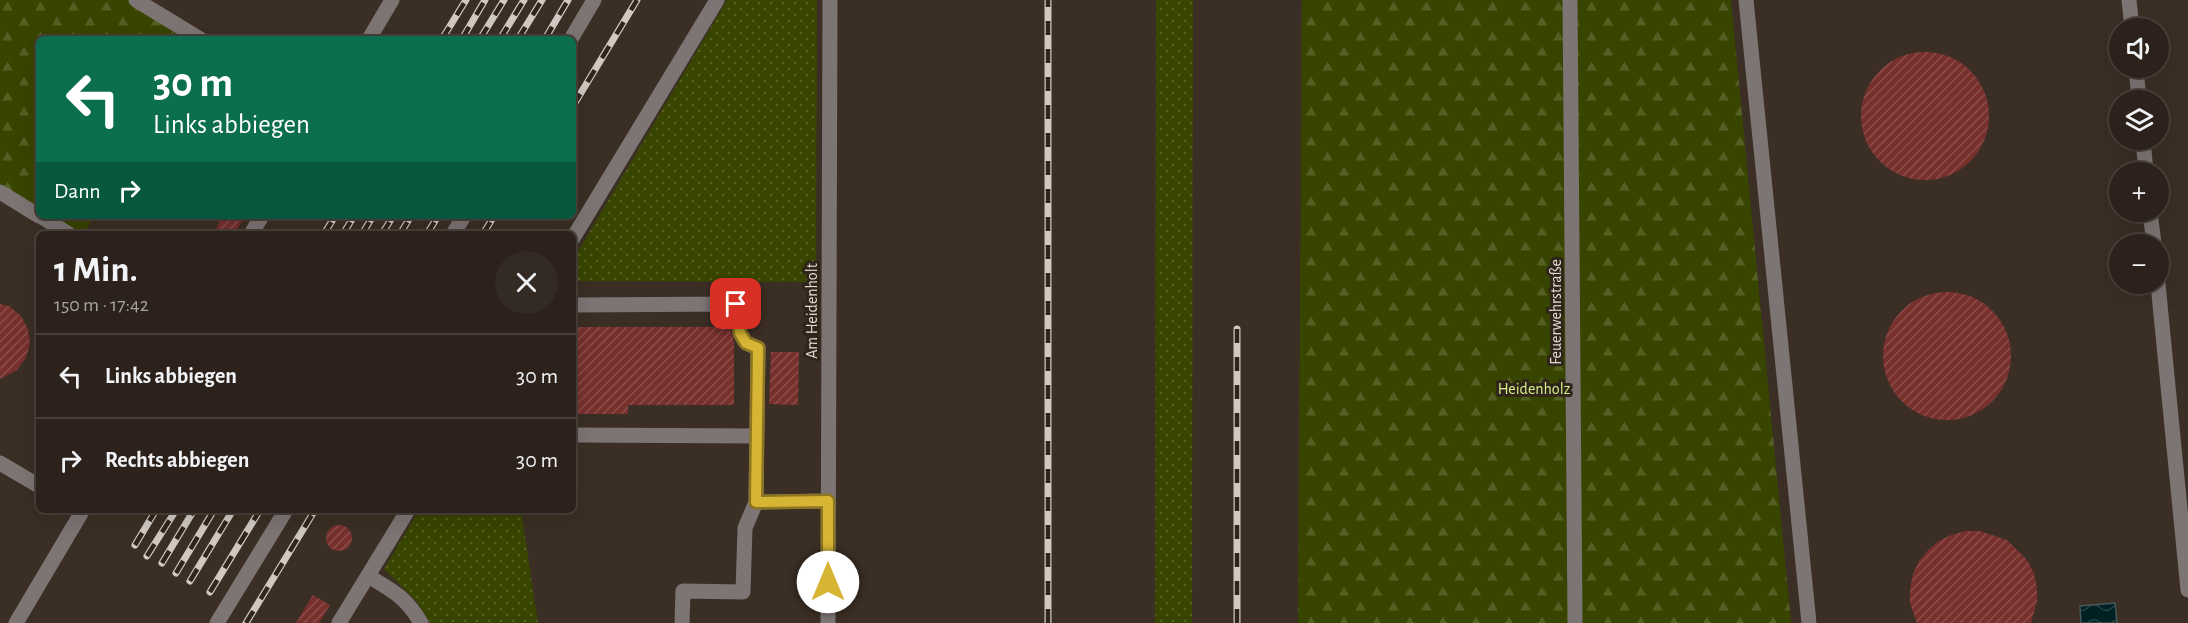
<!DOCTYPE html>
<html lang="de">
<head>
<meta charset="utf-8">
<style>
	:root { --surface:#2c221b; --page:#342a24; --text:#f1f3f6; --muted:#a6a4a3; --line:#483f3a }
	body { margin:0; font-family:"Alegreya Sans",sans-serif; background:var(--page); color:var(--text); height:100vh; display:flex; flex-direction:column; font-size:22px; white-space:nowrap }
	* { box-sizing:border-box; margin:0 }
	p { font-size:20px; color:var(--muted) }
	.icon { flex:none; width:33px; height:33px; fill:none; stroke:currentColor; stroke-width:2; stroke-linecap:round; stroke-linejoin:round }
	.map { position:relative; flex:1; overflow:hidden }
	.drawer { position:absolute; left:36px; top:231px; width:540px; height:282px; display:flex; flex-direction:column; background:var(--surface); border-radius:9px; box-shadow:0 6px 24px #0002,0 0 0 2px var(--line) }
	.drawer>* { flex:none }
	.guide { position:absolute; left:36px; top:36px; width:540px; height:183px; border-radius:9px; box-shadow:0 6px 24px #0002,0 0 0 2px var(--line); background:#0b6e4f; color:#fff; overflow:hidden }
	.fabs { position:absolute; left:2109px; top:18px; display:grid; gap:12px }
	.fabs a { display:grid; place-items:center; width:60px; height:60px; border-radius:50%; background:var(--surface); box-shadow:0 6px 24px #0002,0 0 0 2px var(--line); font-size:30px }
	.pin { position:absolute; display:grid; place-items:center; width:51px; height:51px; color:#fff; margin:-26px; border-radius:12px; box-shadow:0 3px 9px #0006 }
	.me { position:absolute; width:66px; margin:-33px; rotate:0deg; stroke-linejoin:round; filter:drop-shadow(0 0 4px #0008) }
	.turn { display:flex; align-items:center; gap:21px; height:126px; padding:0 18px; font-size:27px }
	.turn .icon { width:78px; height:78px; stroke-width:2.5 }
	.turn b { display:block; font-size:42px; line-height:51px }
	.then { display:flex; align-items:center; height:57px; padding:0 18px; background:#0003; gap:12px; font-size:22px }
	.round { display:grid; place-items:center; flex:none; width:63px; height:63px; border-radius:32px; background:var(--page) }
	.head { display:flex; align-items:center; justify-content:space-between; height:102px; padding:0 18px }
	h1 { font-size:36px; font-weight:700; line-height:45px }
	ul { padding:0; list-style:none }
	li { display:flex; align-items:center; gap:18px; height:84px; padding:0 18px; border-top:2px solid var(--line) }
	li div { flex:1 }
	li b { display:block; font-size:22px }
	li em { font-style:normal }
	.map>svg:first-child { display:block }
	.grass { fill:url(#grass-dots) }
	.forest { fill:url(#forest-firs) }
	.water { fill:url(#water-waves); stroke:#445858; stroke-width:1.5 }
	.building { fill:url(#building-hatch) }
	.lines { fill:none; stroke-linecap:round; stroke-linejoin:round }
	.minor { stroke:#7d7474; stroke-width:15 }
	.rail-casing { stroke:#d0c8c1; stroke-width:7 }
	.rail { stroke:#30251a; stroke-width:4.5; stroke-dasharray:14; stroke-linecap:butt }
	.route-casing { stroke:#8c7622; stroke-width:15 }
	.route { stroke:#d7b534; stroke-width:10 }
	.labels { text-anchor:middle; stroke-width:6; stroke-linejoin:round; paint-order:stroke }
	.street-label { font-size:16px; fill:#e2dad3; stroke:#30251a }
	.park-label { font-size:16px; fill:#d4ef88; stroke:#30251a }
</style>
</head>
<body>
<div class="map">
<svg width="2188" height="623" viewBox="0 0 2188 623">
	<defs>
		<pattern id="grass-dots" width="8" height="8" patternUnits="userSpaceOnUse" patternTransform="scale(1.5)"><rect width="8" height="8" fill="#384500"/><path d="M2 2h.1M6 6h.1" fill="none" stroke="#545f24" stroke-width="1.8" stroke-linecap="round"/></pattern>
		<pattern id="forest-firs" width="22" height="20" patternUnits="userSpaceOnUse" patternTransform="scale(1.5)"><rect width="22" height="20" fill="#384500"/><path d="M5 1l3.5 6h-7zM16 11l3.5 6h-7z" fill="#545f24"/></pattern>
		<pattern id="water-waves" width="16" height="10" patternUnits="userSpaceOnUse" patternTransform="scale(1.5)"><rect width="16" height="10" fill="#002124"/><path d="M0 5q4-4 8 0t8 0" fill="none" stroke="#254143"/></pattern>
		<pattern id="building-hatch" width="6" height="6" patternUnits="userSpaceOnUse" patternTransform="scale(1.5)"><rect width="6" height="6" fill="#78302d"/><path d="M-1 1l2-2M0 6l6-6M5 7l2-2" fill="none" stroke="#8b4d4b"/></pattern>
	</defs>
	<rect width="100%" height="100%" fill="#3b2e24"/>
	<path class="grass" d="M727 0H817L816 282 573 281V260Z
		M1156 0H1193L1192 623H1155Z
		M419 510H521L538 623H430L418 603 384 569Z"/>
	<path class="forest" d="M0 0H136L179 26 173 39H39V216L0 192Z
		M1302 0H1731L1791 623H1298Z
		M40 216H93L85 234H69Z"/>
	<path class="water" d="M2115 603 2117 623H2081L2080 606Z"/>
	<path class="building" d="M1861 116a64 64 0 1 1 128 0a64 64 0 1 1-128 0Z
		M223 216H245L234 234H213Z
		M1883 356a64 64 0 1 1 128 0a64 64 0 1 1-128 0Z
		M0 304 9 306 21 316 28 329 30 343 26 358 17 370 0 379Z
		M575 327H730L734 342V405H628V414H576Z
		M771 352H799L798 405 769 404Z
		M326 538a13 13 0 1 1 26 0a13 13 0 1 1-26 0Z
		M1966 531H1980L2007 540 2027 560 2034 573 2037 587V601L2031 623H1917L1910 603V589L1913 574 1919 561 1928 550 1939 541 1951 535Z
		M313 595 330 605 319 623H296Z"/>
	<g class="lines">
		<path class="minor" d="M136 0 200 39
			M1570 0 1575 623
			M1746 0 1809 623
			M2129 0 2132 28
			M369 39 392 0
			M571 39 594 0
			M2136 68 2139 100
			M2143 140 2146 172
			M0 192 39 216
			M2150 212 2154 244
			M40 216 69 234
			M251 234 262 216
			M453 234 464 216
			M573 238 717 0
			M2158 284 2188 590
			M573 305 737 304 740 333 746 343 758 348 756 502
			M573 435 757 436
			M0 463 39 486
			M368 576C393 591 406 597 421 623
			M16 623 83 510
			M217 623 286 510
			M339 623 408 510
			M682 623 683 591 743 592 745 528 756 502 828 501
			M828 623 830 0"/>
		<defs>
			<path id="rail" d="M442 39 466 0
				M462 39 485 0
				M480 39 504 0
				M500 39 524 0
				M518 39 542 0
				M545 39 568 0
				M573 106 637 0
				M324 234 335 216
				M343 234 354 216
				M362 234 373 216
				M382 234 393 216
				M400 234 411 216
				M427 234 438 216
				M483 234 494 216
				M1237 329V623
				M135 545 156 510
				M147 556 176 510
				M162 563 194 510
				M176 573 214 510
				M190 581 233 510
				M210 592 260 510
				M246 623 315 510
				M1048 623V0"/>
		</defs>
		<use href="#rail" class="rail-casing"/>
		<use href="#rail" class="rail"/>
	</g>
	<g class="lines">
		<defs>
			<path id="route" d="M736 304 740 333 746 343 758 348 756 502 828 501V582"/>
		</defs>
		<use href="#route" class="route-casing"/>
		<use href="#route" class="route"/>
	</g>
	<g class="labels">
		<g class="street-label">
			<text transform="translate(811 311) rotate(-90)" y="6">Am Heidenholt</text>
			<text transform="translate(1555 312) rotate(-90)" y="6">Feuerwehrstraße</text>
		</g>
		<g class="park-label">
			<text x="1534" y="394">Heidenholz</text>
		</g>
	</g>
</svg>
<div class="fabs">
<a><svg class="icon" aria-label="sound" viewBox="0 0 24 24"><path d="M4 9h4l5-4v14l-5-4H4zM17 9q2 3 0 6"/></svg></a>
<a><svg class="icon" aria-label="layers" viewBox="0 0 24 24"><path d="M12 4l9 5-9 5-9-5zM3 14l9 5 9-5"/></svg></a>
<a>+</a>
<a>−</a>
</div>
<div class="pin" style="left:736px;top:304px;background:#d93025"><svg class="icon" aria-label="arrive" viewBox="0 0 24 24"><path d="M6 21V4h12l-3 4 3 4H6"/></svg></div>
<svg class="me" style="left:828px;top:582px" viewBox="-20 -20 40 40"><circle r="19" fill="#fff"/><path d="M0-13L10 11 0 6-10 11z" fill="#d7b534"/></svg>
<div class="guide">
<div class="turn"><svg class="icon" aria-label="left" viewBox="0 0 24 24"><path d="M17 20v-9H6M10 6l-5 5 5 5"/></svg><div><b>30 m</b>Links abbiegen</div></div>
<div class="then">Dann<svg class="icon" aria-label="right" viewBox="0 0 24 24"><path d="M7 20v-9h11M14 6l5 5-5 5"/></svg></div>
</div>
<section class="drawer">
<div class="head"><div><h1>1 Min.</h1><p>150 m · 17:42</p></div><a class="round"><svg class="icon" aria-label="close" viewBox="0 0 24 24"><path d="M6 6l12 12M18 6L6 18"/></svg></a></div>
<ul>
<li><svg class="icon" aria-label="left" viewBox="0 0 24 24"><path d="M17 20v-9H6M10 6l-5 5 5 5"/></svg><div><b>Links abbiegen</b></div><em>30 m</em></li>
<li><svg class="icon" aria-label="right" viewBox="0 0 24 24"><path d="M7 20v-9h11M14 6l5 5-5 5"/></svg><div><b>Rechts abbiegen</b></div><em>30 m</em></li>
</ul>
</section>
</div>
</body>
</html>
